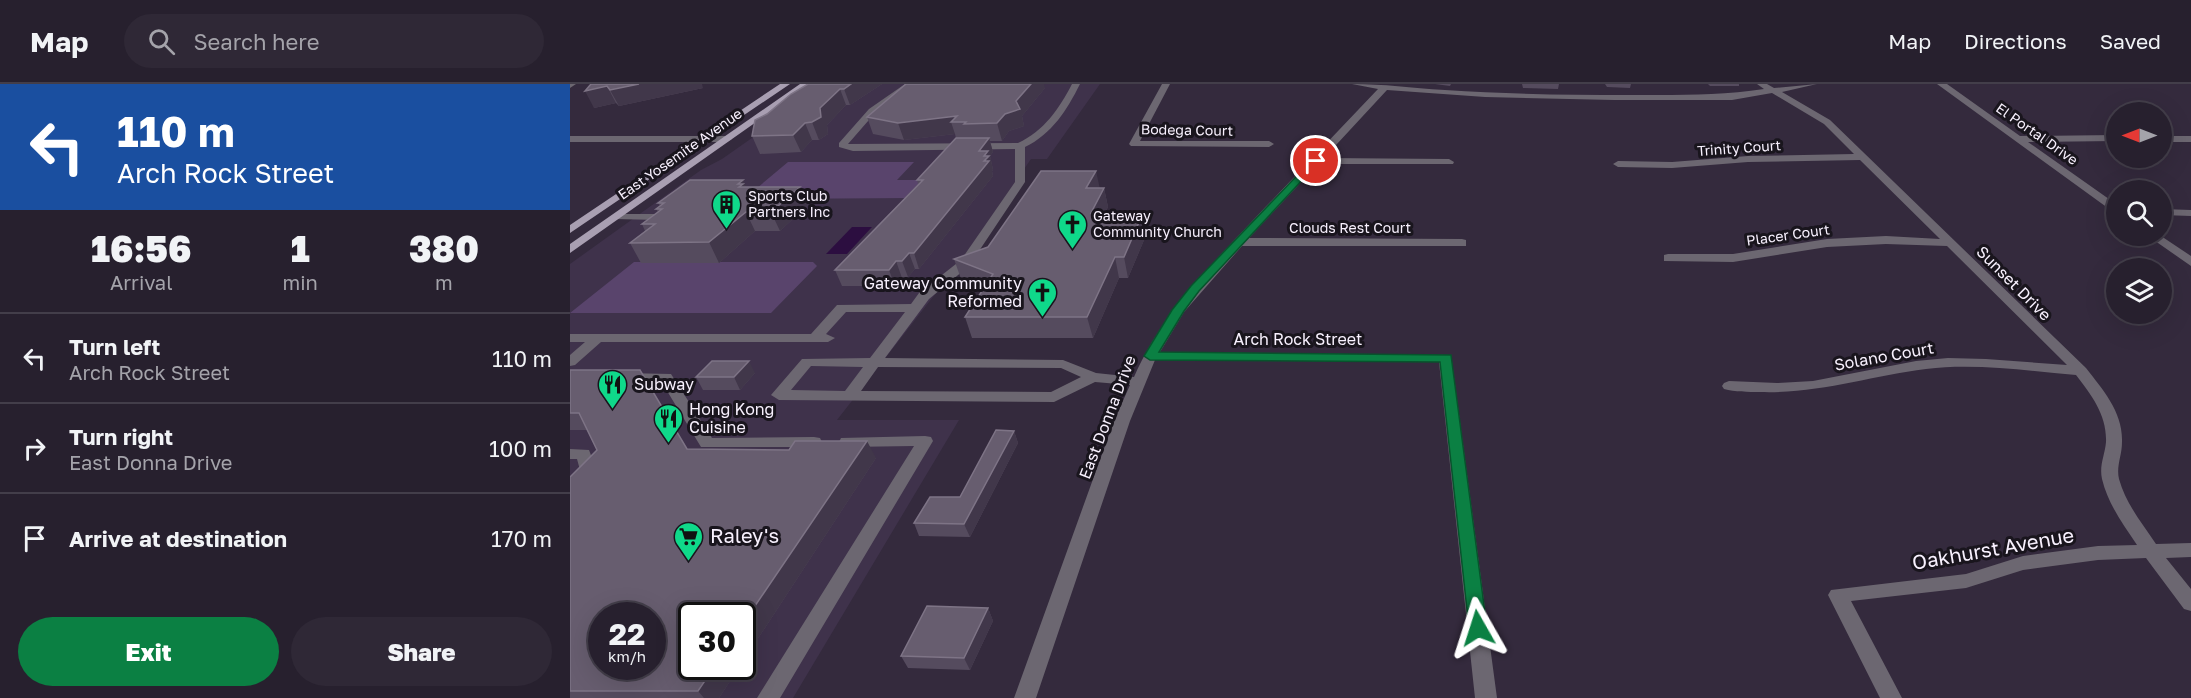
<!DOCTYPE html>
<html lang="en">
<head>
<meta charset="utf-8">
<style>
	:root { --surface:#27202e; --page:#2f2836; --text:#f1f3f6; --muted:#a4a3aa; --line:#433e4a; --accent:#0b8043 }
	body { margin:0; font-family:"Golos Text",sans-serif; background:var(--page); color:var(--text); height:100vh; display:flex; flex-direction:column; font-size:22px; white-space:nowrap }
	* { box-sizing:border-box; margin:0 }
	p { font-size:20px; color:var(--muted) }
	.icon { flex:none; width:33px; height:33px; fill:none; stroke:currentColor; stroke-width:2; stroke-linecap:round; stroke-linejoin:round }
	.map { position:relative; flex:1; overflow:hidden }
	.details { display:flex; flex-direction:column; background:var(--surface); width:570px }
	.details>* { flex:none }
	.hud { background:#1a4fa0; color:#fff; overflow:hidden }
	.needle { width:39px; rotate:270deg }
	.buttons { position:absolute; left:1536px; top:18px; display:grid; gap:12px }
	.buttons a { display:grid; place-items:center; width:66px; height:66px; border-radius:50%; background:var(--surface); box-shadow:0 6px 24px #0002,0 0 0 2px var(--line); font-size:30px }
	.speed { position:absolute; left:18px; top:518px; display:flex; gap:12px; font-size:30px; font-weight:700; text-align:center }
	.speed>* { display:grid; place-content:center; width:78px; height:78px; border-radius:50%; background:var(--surface); box-shadow:0 6px 24px #0002,0 0 0 2px var(--line); line-height:1 }
	.speed small { font-size:15px; font-weight:400 }
	.speed .limit { border:3px solid #111; border-radius:9px; background:#fff; color:#111 }
	.pin { position:absolute; display:grid; place-items:center; width:51px; height:51px; color:#fff; margin:-26px; border:3px solid #fff; border-radius:50%; box-shadow:0 2px 6px #0007 }
	.me { position:absolute; width:66px; margin:-33px; rotate:354deg; stroke-linejoin:round; filter:drop-shadow(0 0 4px #0008) }
	.turn { display:flex; align-items:center; gap:21px; height:126px; padding:0 18px; font-size:27px }
	.turn .icon { width:78px; height:78px; stroke-width:2.5 }
	.turn b { display:block; font-size:42px; line-height:51px }
	.eta { display:flex; justify-content:space-evenly; align-items:center; height:102px; text-align:center }
	.eta b { font-size:36px; font-weight:800; line-height:42px }
	.primary-button { display:flex; gap:12px; margin-top:auto; padding:12px 18px }
	.primary-button a { flex:1; height:69px; border-radius:36px; background:var(--accent); color:#fff; font-size:24px; font-weight:800; line-height:69px; text-align:center }
	.primary-button a+a { background:var(--page); color:var(--text) }
	ul { padding:0; list-style:none }
	li { display:flex; align-items:center; gap:18px; height:90px; padding:0 18px; border-top:2px solid var(--line) }
	li div { flex:1 }
	li b { display:block; font-size:22px }
	li em { font-style:normal }
	header { display:flex; align-items:center; gap:36px; box-sizing:border-box; height:84px; padding:0 30px; background:var(--surface); border-bottom:2px solid var(--line) }
	header strong { font-size:28px }
	nav { display:flex; gap:33px; margin-inline-start:auto; font-size:21px }
	.search { width:420px; height:54px; background:var(--page); display:flex; align-items:center; gap:15px; box-sizing:border-box; padding:0 21px; border-radius:33px; color:var(--muted); font-size:22px }
	main { display:flex; flex:1; min-height:0 }
	.map>svg:first-child { display:block }
	.built { fill:#3f324b; fill-rule:evenodd }
	.green { fill:#59446c }
	.water { fill:#2c0e40 }
	.lines { fill:none; stroke-linecap:round; stroke-linejoin:round }
	.minor { fill:#6c6771; fill-rule:evenodd }
	.major { fill:#a99fb2; fill-rule:evenodd }
	.wall { fill:#554b5e }
	.shaded-wall { fill:#41374a }
	.building { fill:#675d6f; stroke:#7e7486; stroke-width:1.5; fill-rule:evenodd }
	.route { fill:#0b8043; stroke:#07532c; stroke-width:1.5 }
	.labels { text-anchor:middle; stroke-width:6; stroke-linejoin:round; paint-order:stroke }
	.far-street-label { font-size:14px; fill:#f8f1fe; stroke:#19151d }
	.far-poi-label { font-size:14px; fill:#f8f1fe; stroke:#19151d; text-anchor:start }
	.poi-label { font-size:16px; fill:#f8f1fe; stroke:#19151d; text-anchor:start }
	.street-label { font-size:16px; fill:#f8f1fe; stroke:#19151d }
	.near-poi-label { font-size:20px; fill:#f8f1fe; stroke:#19151d; text-anchor:start }
	.near-street-label { font-size:20px; fill:#f8f1fe; stroke:#19151d }
</style>
</head>
<body>
<header>
<strong>Map</strong>
<div class="search"><svg class="icon" aria-label="search" viewBox="0 0 24 24"><circle cx="10" cy="10" r="6"/><path d="M15 15l6 6"/></svg>Search here</div>
<nav><a>Map</a><a>Directions</a><a>Saved</a></nav>
</header>
<main>
<section class="details">
<div class="hud">
<div class="turn"><svg class="icon" aria-label="left" viewBox="0 0 24 24"><path d="M17 20v-9H6M10 6l-5 5 5 5"/></svg><div><b>110 m</b>Arch Rock Street</div></div>
</div>
<div class="eta">
<div><b>16:56</b><p>Arrival</p></div>
<div><b>1</b><p>min</p></div>
<div><b>380</b><p>m</p></div>
</div>
<ul>
<li><svg class="icon" aria-label="left" viewBox="0 0 24 24"><path d="M17 20v-9H6M10 6l-5 5 5 5"/></svg><div><b>Turn left</b><p>Arch Rock Street</p></div><em>110 m</em></li>
<li><svg class="icon" aria-label="right" viewBox="0 0 24 24"><path d="M7 20v-9h11M14 6l5 5-5 5"/></svg><div><b>Turn right</b><p>East Donna Drive</p></div><em>100 m</em></li>
<li><svg class="icon" aria-label="arrive" viewBox="0 0 24 24"><path d="M6 21V4h12l-3 4 3 4H6"/></svg><div><b>Arrive at destination</b></div><em>170 m</em></li>
</ul>
<div class="primary-button"><a>Exit</a><a>Share</a></div>
</section>
<div class="map">
<svg width="1621" height="614" viewBox="0 0 1621 614">
	<rect width="100%" height="100%" fill="#342a3d"/>
	<path class="built" d="M259 0H530L477 75H461L391 177 267 336H389L223 614H0V180L131 86 152 75ZM32 531H82V582H32ZM122 531H172V582H122Z"/>
	<path class="green" d="M218 78H344L327 96H359L343 114 174 115Z
		M64 178H243L247 182 201 229H0Z"/>
	<path class="water" d="M282 143H302L277 170H256Z"/>
	<g class="lines">
		<path class="minor" d="M0 0H6L0 4Z
			M335 0H345L305 29 278 60 448 59C474 47 489 25 502 0H510C497 26 482 50 455 63V98L399 182 359 215 315 274 493 276 526 289 564 293C592 229 641 181 688 131 728 89 768 47 808 5L782 0C815 0 840 4 875 6 936 10 997 11 1058 11 1104 11 1149 12 1194 5L1187 0H1197L1204 4 1247 0 1212 8 1260 36 1516 284C1533 306 1553 328 1552 358 1552 372 1546 382 1549 395 1556 420 1572 439 1586 460L1621 459V473L1596 474 1621 505V527L1614 525 1576 474 1528 476 1453 486 1396 504 1281 517 1332 614H1310L1258 511 1261 506 1396 490 1453 472 1528 462 1567 461C1553 440 1538 420 1532 395 1529 381 1535 371 1536 358 1537 331 1522 312 1506 291 1457 287 1406 279 1356 285 1300 292 1248 310 1190 308 1178 308 1165 308 1154 305L1152 302 1154 299 1159 297 1207 299 1243 297 1346 277 1378 274 1416 275 1497 281 1377 162 1316 160 1257 163 1163 178 1094 177V171L1098 170H1163L1257 155 1316 152 1370 155 1290 76 1178 78 1102 84 1048 83 1043 80 1048 77 1102 78 1178 72 1284 70 1254 40 1202 9 1162 16H1044L915 13 817 6 754 74 879 75 884 78 883 80H748L679 154 892 155 896 156V162H672L614 228 590 268 881 271 927 614H905L869 278 585 276 560 337 466 614H444L544 337 560 301 525 298 484 318 209 316 201 311 232 275 300 274 335 228H276L256 250 265 254 258 258H31L5 281 0 282V271L15 258H0V250H241L267 221 341 220 349 209 391 176 445 98V65L283 67 269 63V59L299 25ZM241 282 293 283 275 307 221 306ZM308 283 491 284 511 293 481 308 291 307Z
			M592 0H600L570 57H699L704 60 699 63 561 62 559 60Z
			M1367 0H1377L1450 52 1546 51V57L1458 58 1546 120V128L1542 127Z
			M0 52H157L162 55 157 58H0Z
			M1592 52H1621V58H1592Z
			M1592 125 1621 126V132L1592 131Z
			M47 130H90L96 133 90 136 43 135V131Z
			M1578 152H1591L1621 172V182Z
			M53 289 101 290 142 354 244 353 250 354 252 358 250 362 244 363H131L91 297 48 296 46 293Z
			M355 352 361 353 363 357 210 614H187L344 362 277 363 271 362 269 358 271 354Z
			M0 365 19 366 27 387 6 410 0 412V396L10 386 7 375H0Z"/>
		<path class="major" d="M210 0H220L0 149V141Z
			M230 0H240L0 169V160Z"/>
	</g>
	<path class="wall" d="M21 0 133 4 49 22 46 19 24 24Z
		M238 0H312L280 21H276L257 41 258 50 249 56H242L231 68 190 70 182 52 197 30Z
		M865 0H881L880 2Z
		M952 0H989L988 5 953 4Z
		M1035 0H1061L1060 4 1037 3Z
		M1138 0H1169V2H1140Z
		M475 4 452 32 454 42 439 47 432 57H420L423 68 420 72 422 81 423 86 422 87 423 92 349 185H345L338 193 332 194 325 202H272L265 186 348 100 347 96 386 54 385 50 334 56 303 50 297 33Z
		M176 103 238 121 210 147H185L149 179H71L60 159 75 147 72 140 88 128 86 125 90 122 88 119Z
		M530 104H534L538 123 535 129 577 149 558 194H549L523 254H402L395 233 414 204 391 195 384 175 418 163Z
		M0 286H70L117 365 306 374 172 579V531L122 582H170L149 614H0V393L27 366 17 346H0Z
		M185 289 170 306H133L126 293Z
		M444 347 448 359 400 453 349 452 344 439 390 413Z
		M418 524 423 537 400 586 338 584 331 572Z"/>
	<path class="shaded-wall" d="M69 0H132L133 4 49 22 40 6Z
		M281 0H312L280 21 274 5Z
		M461 0H474L475 4 452 32 454 42 439 47 432 57 427 39Z
		M37 2 46 19 24 24 15 7Z
		M270 5 276 21 257 41 258 50 249 56 242 38 250 24Z
		M387 32 381 38 385 50 334 56 328 39Z
		M235 39 242 56 231 68 223 51Z
		M419 54 423 68 420 72 422 81 423 86 422 87 423 92 349 185 344 169 409 67Z
		M526 87 530 105 516 104Z
		M173 96 182 115 180 116 168 100Z
		M230 103 238 121 210 147 201 128Z
		M534 104 538 123 525 149 521 129Z
		M176 128 185 147 149 179 139 158Z
		M573 129 577 149 558 194 554 173Z
		M339 169 345 185 338 193 332 177Z
		M545 173 549 194 523 254 517 233Z
		M326 177 332 194 325 202 319 186Z
		M179 277 185 289 170 306 164 293Z
		M444 347 448 359 400 453 394 440Z
		M297 357 306 374 172 579V541Z
		M418 524 423 537 400 586 394 574Z
		M145 582H170L149 614H134L128 607Z"/>
	<path class="building" d="M21 0H69L40 6 37 2 15 7Z
		M238 0H281L274 5H270L250 24 251 33 242 38 235 39 223 51 182 52 185 36 197 30 221 10Z
		M336 0H461L446 17 450 25 435 30 427 39 394 40 396 38H381L387 32 328 39 297 33Z
		M386 54H419L409 67H418L414 72H419L414 77H419L344 169H339L332 177H326L319 186H265L353 96H347Z
		M471 87H526L516 104H534L521 129H573L554 173H545L517 233H395L423 190 384 175 418 163Z
		M120 96H173L168 100H173L169 103H230L201 128H176L139 158 60 159 85 140H72L92 125H86L94 119H88Z
		M142 277H179L164 293H126Z
		M0 286H70L117 365 219 366 225 357H297L172 541V531H122V582H145L128 607H0V393L27 366 9 329H0ZM32 531H82V582H32Z
		M426 346 444 347 394 440 344 439 360 413H390Z
		M357 522 418 524 394 574 331 572Z"/>
	<path class="route" d="M743 75 750 77 629 207 614 227 589 268 881 271 917 544 914 549 908 552 901 549 899 544 870 278 580 276 574 272 602 226 621 202Z"/>
	<defs>
		<symbol id="building-pin" viewBox="-11 -11 22 30"><path d="M0 17L-7.5 6A9.5 9.5 0 1 1 7.5 6Z" fill="#0fd98a" stroke="#19151d"/><path d="M-4-6H4V6H1V3H-1V6H-4ZM-2.5-4.3h1.7v1.8h-1.7ZM.8-4.3h1.7v1.8H.8ZM-2.5-1h1.7V.8h-1.7ZM.8-1h1.7V.8H.8Z" fill="#111"/></symbol>
		<symbol id="church-pin" viewBox="-11 -11 22 30"><path d="M0 17L-7.5 6A9.5 9.5 0 1 1 7.5 6Z" fill="#0fd98a" stroke="#19151d"/><path d="M-1.2-6h2.4v3.5h3.3v2.4h-3.3V6h-2.4V-.1h-3.3v-2.4h3.3Z" fill="#111"/></symbol>
		<symbol id="restaurant-pin" viewBox="-11 -11 22 30"><path d="M0 17L-7.5 6A9.5 9.5 0 1 1 7.5 6Z" fill="#0fd98a" stroke="#19151d"/><path d="M-5-6h1v4h1v-4h1v4h1v-4h1v5L-1.5 .5V6h-2V.5L-5-1ZM5-6V6H3V1.5H1.5Q1.5-4 5-6Z" fill="#111"/></symbol>
		<symbol id="supermarket-pin" viewBox="-11 -11 22 30"><path d="M0 17L-7.5 6A9.5 9.5 0 1 1 7.5 6Z" fill="#0fd98a" stroke="#19151d"/><path d="M-6-5.5h2.5l.6 2H6L4.5 2H-2.5L-4.4-4H-6ZM-1.5 3.2a1.3 1.3 0 1 0 .1 0ZM3 3.2a1.3 1.3 0 1 0 .1 0Z" fill="#111"/></symbol>
	</defs>
	<g fill-rule="evenodd">
		<use href="#building-pin" x="140" y="104" width="33" height="45"/>
		<use href="#church-pin" x="486" y="124" width="33" height="45"/>
		<use href="#church-pin" x="456" y="192" width="33" height="45"/>
		<use href="#restaurant-pin" x="26" y="284" width="33" height="45"/>
		<use href="#restaurant-pin" x="82" y="318" width="33" height="45"/>
		<use href="#supermarket-pin" x="102" y="436" width="33" height="45"/>
	</g>
	<g class="labels">
		<g class="far-street-label">
			<text transform="translate(617 46) rotate(1)" y="5">Bodega Court</text>
			<text transform="translate(1467 50) rotate(35)" y="5">El Portal Drive</text>
			<text transform="translate(1169 64) rotate(-4)" y="5">Trinity Court</text>
			<text transform="translate(110 70) rotate(-35)" y="5">East Yosemite Avenue</text>
			<text x="780" y="149">Clouds Rest Court</text>
			<text transform="translate(1218 151) rotate(-8)" y="5">Placer Court</text>
		</g>
		<g class="far-poi-label">
			<text x="178" y="117">Sports Club<tspan x="178" dy="16">Partners Inc</tspan></text>
			<text x="523" y="137">Gateway<tspan x="523" dy="16">Community Church</tspan></text>
		</g>
		<g class="poi-label">
			<text x="452" y="205" text-anchor="end">Gateway Community<tspan x="452" dy="18">Reformed</tspan></text>
			<text x="64" y="306">Subway</text>
			<text x="119" y="331">Hong Kong<tspan x="119" dy="18">Cuisine</tspan></text>
		</g>
		<g class="street-label">
			<text transform="translate(1444 199) rotate(45)" y="6">Sunset Drive</text>
			<text x="728" y="261">Arch Rock Street</text>
			<text transform="translate(1314 272) rotate(-10)" y="6">Solano Court</text>
			<text transform="translate(537 333) rotate(-69)" y="6">East Donna Drive</text>
		</g>
		<g class="near-poi-label">
			<text x="140" y="459">Raley's</text>
		</g>
		<g class="near-street-label">
			<text transform="translate(1423 465) rotate(-10)" y="7">Oakhurst Avenue</text>
		</g>
	</g>
</svg>
<div class="buttons">
<a><svg class="needle" viewBox="-14 -14 28 28"><path d="M0-13l5 13h-10z" fill="#e53935"/><path d="M0 13l5-13h-10z" fill="#a4a3aa"/></svg></a>
<a><svg class="icon" aria-label="search" viewBox="0 0 24 24"><circle cx="10" cy="10" r="6"/><path d="M15 15l6 6"/></svg></a>
<a><svg class="icon" aria-label="layers" viewBox="0 0 24 24"><path d="M12 4l9 5-9 5-9-5zM3 14l9 5 9-5"/></svg></a>
</div>
<div class="speed"><div>22<small>km/h</small></div><div class="limit">30</div></div>
<div class="pin" style="left:746px;top:77px;background:#d93025"><svg class="icon" aria-label="arrive" viewBox="0 0 24 24"><path d="M6 21V4h12l-3 4 3 4H6"/></svg></div>
<svg class="me" style="left:908px;top:544px" viewBox="-20 -20 40 40"><path d="M0-17L14 15 0 8-14 15z" fill="#0b8043" stroke="#fff" stroke-width="4"/></svg>
</div>
</main>
</body>
</html>
